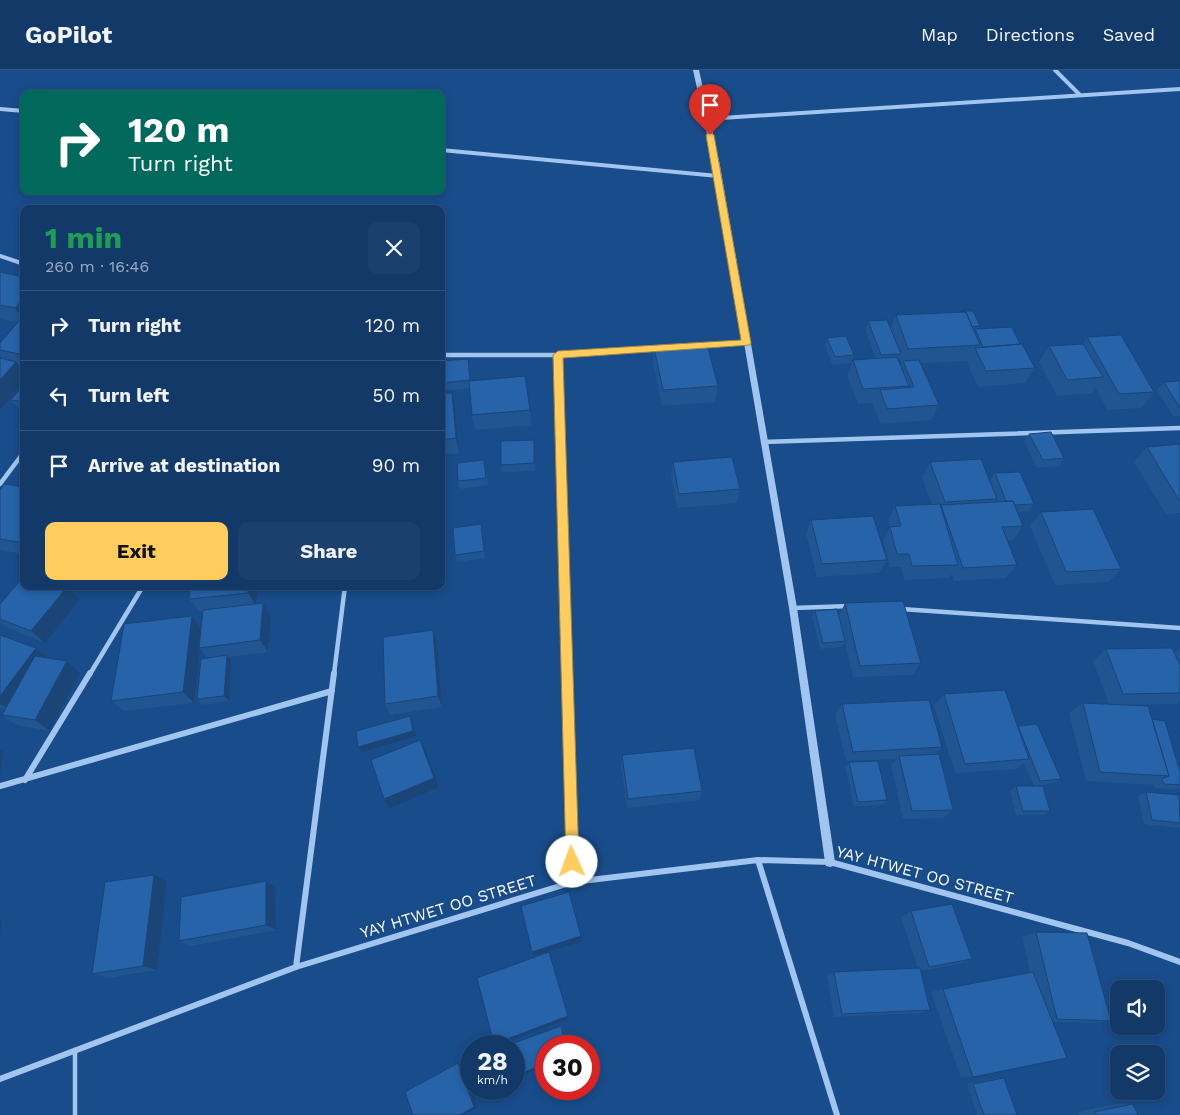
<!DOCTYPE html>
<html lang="en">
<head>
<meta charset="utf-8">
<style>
	:root { --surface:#123968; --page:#1b406e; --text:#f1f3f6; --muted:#9cacc0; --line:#31537c; --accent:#ffcd5e }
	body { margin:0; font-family:"Work Sans",sans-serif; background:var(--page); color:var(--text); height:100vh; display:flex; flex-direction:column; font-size:19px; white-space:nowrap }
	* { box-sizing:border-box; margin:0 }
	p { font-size:16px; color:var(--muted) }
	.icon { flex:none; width:28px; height:28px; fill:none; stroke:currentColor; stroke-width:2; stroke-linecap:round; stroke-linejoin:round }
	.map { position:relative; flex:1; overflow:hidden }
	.sheet { position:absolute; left:20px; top:135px; width:425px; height:385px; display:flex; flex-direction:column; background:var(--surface); border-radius:10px; box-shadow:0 2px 8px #0003,0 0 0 1px var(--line) }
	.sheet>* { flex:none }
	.top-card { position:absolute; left:20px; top:20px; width:425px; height:105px; border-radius:10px; box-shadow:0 2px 8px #0003,0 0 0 1px var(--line); background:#00695c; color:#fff; overflow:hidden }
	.controls { position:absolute; left:1110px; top:910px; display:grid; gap:10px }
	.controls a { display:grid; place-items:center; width:55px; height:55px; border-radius:10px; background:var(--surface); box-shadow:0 2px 8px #0003,0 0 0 1px var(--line); font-size:25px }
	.speed { position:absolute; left:460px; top:965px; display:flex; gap:10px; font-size:25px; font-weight:700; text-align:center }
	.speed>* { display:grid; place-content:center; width:65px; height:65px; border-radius:50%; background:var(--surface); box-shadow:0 2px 8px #0003,0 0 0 1px var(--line); line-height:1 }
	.speed small { font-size:12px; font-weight:400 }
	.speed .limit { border:8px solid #d22; background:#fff; color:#111 }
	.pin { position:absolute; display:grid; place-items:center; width:42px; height:42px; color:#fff; margin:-51px -21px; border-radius:50% 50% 50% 0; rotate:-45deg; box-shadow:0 0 5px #0007 }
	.pin .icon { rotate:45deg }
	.me { position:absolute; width:55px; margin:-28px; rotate:358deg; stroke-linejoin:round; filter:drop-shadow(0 0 4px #0008) }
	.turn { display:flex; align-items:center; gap:18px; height:105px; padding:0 25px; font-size:22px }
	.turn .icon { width:65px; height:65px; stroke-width:2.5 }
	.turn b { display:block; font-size:35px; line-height:42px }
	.round { display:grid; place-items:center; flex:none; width:52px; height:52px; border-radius:10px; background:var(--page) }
	.overview { display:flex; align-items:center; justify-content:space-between; height:85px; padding:0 25px }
	h1 { font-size:30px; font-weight:700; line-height:38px; color:#1e9e55 }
	.action { display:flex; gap:10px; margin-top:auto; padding:10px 25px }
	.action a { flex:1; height:58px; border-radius:10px; background:var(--accent); color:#111; font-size:20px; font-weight:700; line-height:58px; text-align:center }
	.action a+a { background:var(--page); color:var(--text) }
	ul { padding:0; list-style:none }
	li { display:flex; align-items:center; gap:15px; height:70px; padding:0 25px; border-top:1px solid var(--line) }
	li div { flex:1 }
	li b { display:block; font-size:19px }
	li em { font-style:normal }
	header { display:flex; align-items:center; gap:30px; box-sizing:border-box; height:70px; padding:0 25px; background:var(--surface); border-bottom:1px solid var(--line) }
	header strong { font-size:24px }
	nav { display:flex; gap:28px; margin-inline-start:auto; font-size:18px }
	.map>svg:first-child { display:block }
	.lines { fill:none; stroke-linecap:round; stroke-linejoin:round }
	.service { stroke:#a1c5ee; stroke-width:4.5 }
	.minor-far2 { stroke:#a1c5ee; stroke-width:4 }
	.minor-far1 { stroke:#a1c5ee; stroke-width:4.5 }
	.minor { stroke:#a1c5ee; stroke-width:6 }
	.tertiary { fill:#a1c5ee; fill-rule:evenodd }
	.wall { fill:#215591; fill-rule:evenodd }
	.shaded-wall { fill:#1b4576 }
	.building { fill:#2663a9; stroke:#1b4576 }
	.route { fill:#ffcd5e; stroke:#a6853d }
	.labels { text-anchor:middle; stroke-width:5; stroke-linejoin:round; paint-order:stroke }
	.near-street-label { font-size:16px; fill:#fff; stroke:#184c8a }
</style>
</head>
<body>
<header>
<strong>GoPilot</strong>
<nav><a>Map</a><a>Directions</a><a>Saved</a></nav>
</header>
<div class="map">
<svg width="1180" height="1045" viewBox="0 0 1180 1045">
	<rect width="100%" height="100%" fill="#184c8a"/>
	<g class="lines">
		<path class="service" d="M75 980V1045"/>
		<path class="minor-far2" d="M1055 0 1080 25
			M0 39 24 41
			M706 49 1180 19
			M441 80 718 106
			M0 186 24 194"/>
		<path class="minor-far1" d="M701 276 746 273
			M441 285H558L661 278
			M558 285 567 604
			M763 372 1180 358
			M0 414 24 382
			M793 538 850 536
			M901 539 1180 558
			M90 604 143 516
			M334 604 345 516"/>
		<path class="minor" d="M567 603 573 812
			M25 710 90 603
			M0 716 332 621
			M758 790 837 1045
			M296 897 334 603
			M0 1009 296 897 573 812 758 790 830 792 1128 873 1180 892"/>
		<path class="tertiary" d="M693 0H699L720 96 797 538 835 792 834 796 830 797 826 796 825 792 789 538 714 96Z"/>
	</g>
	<path class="wall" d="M0 202 24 207V298L20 297 24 302V313L0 340V288L3 289 0 285V273L18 252 0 249Z
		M896 245 980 256 979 259 1020 274 1035 298 1025 313 978 317 967 293 968 291 921 293 939 335 931 350 881 354 873 335 874 333 858 334 847 306 853 290 876 289 865 259 868 251 891 258ZM899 288 902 294 901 296 898 290Z
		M1087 267 1154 322 1142 338 1107 340 1095 317 1092 323 1057 326 1039 292 1049 276 1083 274Z
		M827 268 854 285 851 293 832 295 825 276Z
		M654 278 718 316 715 332 662 336 653 293Z
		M441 291 469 296 471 311 530 340 531 355 475 360 472 345 470 318 441 321Z
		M1180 311V346H1173L1157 320 1164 312Z
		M24 314V338L18 337 11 330Z
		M441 324 455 338 459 383 441 385Z
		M1029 364 1064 388 1059 396 1037 398 1024 371Z
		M1180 374V443L1166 444 1134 392 1147 377Z
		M534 377 535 401 502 402 501 395Z
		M484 390 488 415 460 419 458 411Z
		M673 392 740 419 737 433 677 438 671 406Z
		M930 392 997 429 995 432H998L990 411 995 403 1034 434 1029 441 1017 442 1023 456 1013 470H1007L1017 495 1006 508 954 511 952 504 949 508 904 510 901 497H890L883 471 890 457 888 450 895 436 932 435 922 407Z
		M24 417V484L0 480V420Z
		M1041 442 1121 499 1108 512 1055 515 1030 456Z
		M811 450 887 490 879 503 817 507 806 463Z
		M481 454 485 488 457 492 455 485Z
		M81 516H95L92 520Z
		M191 516H258L256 534 263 533 271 546 268 582 228 587 231 591 229 631 202 635 197 629 208 588 200 579 194 633 124 641 111 631 192 546 201 557 203 541H199L189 529Z
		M80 529 45 573 6 557 0 553V534Z
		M845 533 921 593 913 605 853 607 845 572 842 577 820 579 812 547 815 541 839 546Z
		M0 565 36 578 49 588 80 603 50 661 17 655 2 645 5 639 0 637Z
		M437 572 442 637 390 645 385 634Z
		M1106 579 1175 583 1180 579V631L1176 634 1120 635 1152 649 1180 702V718L1175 720 1155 718 1154 714 1152 715 1086 711 1069 643 1083 633 1109 634 1093 591Z
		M944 624 1018 656 1061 709 1054 713 1034 716 1024 693 1017 699 955 703 934 635Z
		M842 634 942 677 935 685 953 740 943 748 903 749 891 695 897 689 846 691 835 644Z
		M622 685 702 721 699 730 627 738 621 695Z
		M849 692 887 730 883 735 854 736 845 697Z
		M1016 716 1050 741 1044 745H1016L1010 721Z
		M1146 722 1180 727V757L1178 758 1144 754 1138 726Z
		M167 812 157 900 108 908 92 904Z
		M275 818 276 860 191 876 179 871Z
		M911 841 972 889 960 894 921 901 930 940 919 943 834 947 827 906 834 902 918 898 901 847Z
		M1036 862 1111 951 1094 953 1053 952 973 1007 961 1008 931 922 943 919 1030 902 1022 867Z
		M997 1008H1004L1017 1045H977L967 1014Z
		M1115 1034H1133L1138 1045H1079L1077 1042Z"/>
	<path class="shaded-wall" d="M24 227V251L15 238Z
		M16 292 24 302V313L0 340V310Z
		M452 323 455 338 459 383 456 368Z
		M89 516H95L92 520Z
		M248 516H258L256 536 248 523Z
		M67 517 80 529 45 573 31 561Z
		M263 533 271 546 268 582 260 570Z
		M192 546 202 559 199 578 200 579 194 633 183 622Z
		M433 560 437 572 442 637 438 626Z
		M36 578 51 590 12 642 0 634V626Z
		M227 585 231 591 229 631 224 626Z
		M67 591 80 603 50 661 35 650Z
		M410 646 412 651 416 666 362 682 358 677Z
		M420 670 425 680 439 717 390 738 384 729Z
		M0 680 3 682 0 703Z
		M154 805 167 812 157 900 143 896Z
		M266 811 275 818 276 860 266 855Z
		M0 850 2 851 0 863Z
		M581 866 582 871 534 886 532 882Z
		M568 946V949L497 976 494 974Z
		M458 993 463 994 478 1037 464 1045H460Z
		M546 994V996L514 1008V1006Z"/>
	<path class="building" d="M0 202 24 207V227L15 238 0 235Z
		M960 241H973L980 256 972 257 966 242Z
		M966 242 980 275 908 279 896 245Z
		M24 245V285L0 280V273Z
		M887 250 901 284 881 285 868 251Z
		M1012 257 1020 274 983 277 975 259Z
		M1121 265 1154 322 1119 324 1087 267Z
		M846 266 854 285 835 287 827 268Z
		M707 274 718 316 663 320 654 278Z
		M1022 274 1035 298 986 301 975 278Z
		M1083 274 1103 307 1067 310 1049 276Z
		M897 287 909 316 863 319 853 290Z
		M0 288 16 292 0 310Z
		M468 289 470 310 441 313V291Z
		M919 290 939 335 887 339 880 320 914 317 903 291Z
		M525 306 530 340 472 345 469 311Z
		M1180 311V338L1164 312Z
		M24 314V332L11 330Z
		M452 323 456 368 441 370V324Z
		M1051 362 1064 388 1043 390 1029 364Z
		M534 370V393L501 395V371Z
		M1180 374V430H1179L1147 377Z
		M732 387 740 419 679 424 673 392Z
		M981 389 997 429 945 432 930 392Z
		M484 390 486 408 458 411 457 393Z
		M1020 402 1034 434 1015 435 1013 431H1006L995 403Z
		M4 414 24 417V473L0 469V420Z
		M1013 431 1023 456 1002 457 1017 495 963 498 941 435Z
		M940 434 958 495 912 496 909 484H897L890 457 901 456 895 436Z
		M1093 439 1121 499 1066 502 1041 442Z
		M873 446 887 490 822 494 811 450Z
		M481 454 484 481 455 485 453 458Z
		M24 506V516L67 517 31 561 0 549V534Z
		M191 516H248V523L189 529Z
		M903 531 921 593 860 596 845 533Z
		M263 533 260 570 199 578 203 540Z
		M837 539 845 571 823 573 815 541Z
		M192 546 183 622 111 631 124 554Z
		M433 560 438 626 385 634 383 567Z
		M0 565 36 578 0 626Z
		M1172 578 1180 595V623L1123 624 1106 579Z
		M227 585 224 626 197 629 201 589Z
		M35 586 67 591 35 650 2 645Z
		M1005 620 1029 689 965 694 944 624Z
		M929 630 942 677 853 682 842 634Z
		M1083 633 1148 636 1169 706 1100 702Z
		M410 646 413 661 358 677 356 661Z
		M1152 649 1165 651 1180 702V715L1164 714 1162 709 1169 706Z
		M1037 654 1061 709 1040 711 1018 656Z
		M420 670 434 708 384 729 371 690Z
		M694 678 702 721 628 729 622 685Z
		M939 684 953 740 912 741 899 686Z
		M878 691 887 730 858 732 849 692Z
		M1016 716H1043L1050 741H1023Z
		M1146 722 1179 725 1180 753 1152 750Z
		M154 805 143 896 92 904 105 812Z
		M266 811V855L179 871 181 827Z
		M569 822 581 866 532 882 521 836Z
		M952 834 972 889 929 897 911 841Z
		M1036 862 1087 863 1111 951 1057 949Z
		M549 882 568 946 494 974 477 908Z
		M920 898 930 940 842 944 834 902Z
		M1033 902 1067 988 973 1007 943 919Z
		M561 956 566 976H546V994L514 1006V976H506Z
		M458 993 474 1037 460 1045H413L405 1022Z
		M1004 1008 1017 1045H984L973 1014Z
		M1133 1034 1138 1045H1096L1094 1042Z"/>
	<path class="route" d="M710 62 714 65 751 273 750 275 563 288 579 792 577 797 572 799 568 797 566 792 553 285 558 281 741 270 706 65Z"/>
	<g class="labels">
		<g class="near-street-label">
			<text transform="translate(925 804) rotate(15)" y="6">YAY HTWET OO STREET</text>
			<text transform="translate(448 836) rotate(-17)" y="6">YAY HTWET OO STREET</text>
		</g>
	</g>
</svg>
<div class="controls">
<a><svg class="icon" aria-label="sound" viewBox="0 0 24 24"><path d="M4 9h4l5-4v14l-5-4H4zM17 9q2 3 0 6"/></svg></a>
<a><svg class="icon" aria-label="layers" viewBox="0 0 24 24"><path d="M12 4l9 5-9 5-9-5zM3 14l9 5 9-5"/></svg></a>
</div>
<div class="speed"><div>28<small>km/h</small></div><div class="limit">30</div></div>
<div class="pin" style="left:710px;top:65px;background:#d93025"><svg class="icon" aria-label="arrive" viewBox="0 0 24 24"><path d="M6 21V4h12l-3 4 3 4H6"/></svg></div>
<svg class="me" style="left:572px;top:792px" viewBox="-20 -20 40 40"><circle r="19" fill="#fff"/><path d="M0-13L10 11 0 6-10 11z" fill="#ffcd5e"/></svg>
<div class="top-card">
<div class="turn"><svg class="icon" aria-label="right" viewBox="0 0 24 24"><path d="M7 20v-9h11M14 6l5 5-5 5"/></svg><div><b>120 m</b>Turn right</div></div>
</div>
<section class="sheet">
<div class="overview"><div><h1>1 min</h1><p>260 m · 16:46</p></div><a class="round"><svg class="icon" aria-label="close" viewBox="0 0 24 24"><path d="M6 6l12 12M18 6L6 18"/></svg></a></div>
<ul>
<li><svg class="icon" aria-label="right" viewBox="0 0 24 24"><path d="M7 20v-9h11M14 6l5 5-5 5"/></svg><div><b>Turn right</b></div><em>120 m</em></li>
<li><svg class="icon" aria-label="left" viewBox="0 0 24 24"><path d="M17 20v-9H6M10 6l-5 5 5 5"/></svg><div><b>Turn left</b></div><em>50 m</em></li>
<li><svg class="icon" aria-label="arrive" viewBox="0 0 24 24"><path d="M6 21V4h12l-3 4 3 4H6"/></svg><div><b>Arrive at destination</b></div><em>90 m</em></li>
</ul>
<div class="action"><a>Exit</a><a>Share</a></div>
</section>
</div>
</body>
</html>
